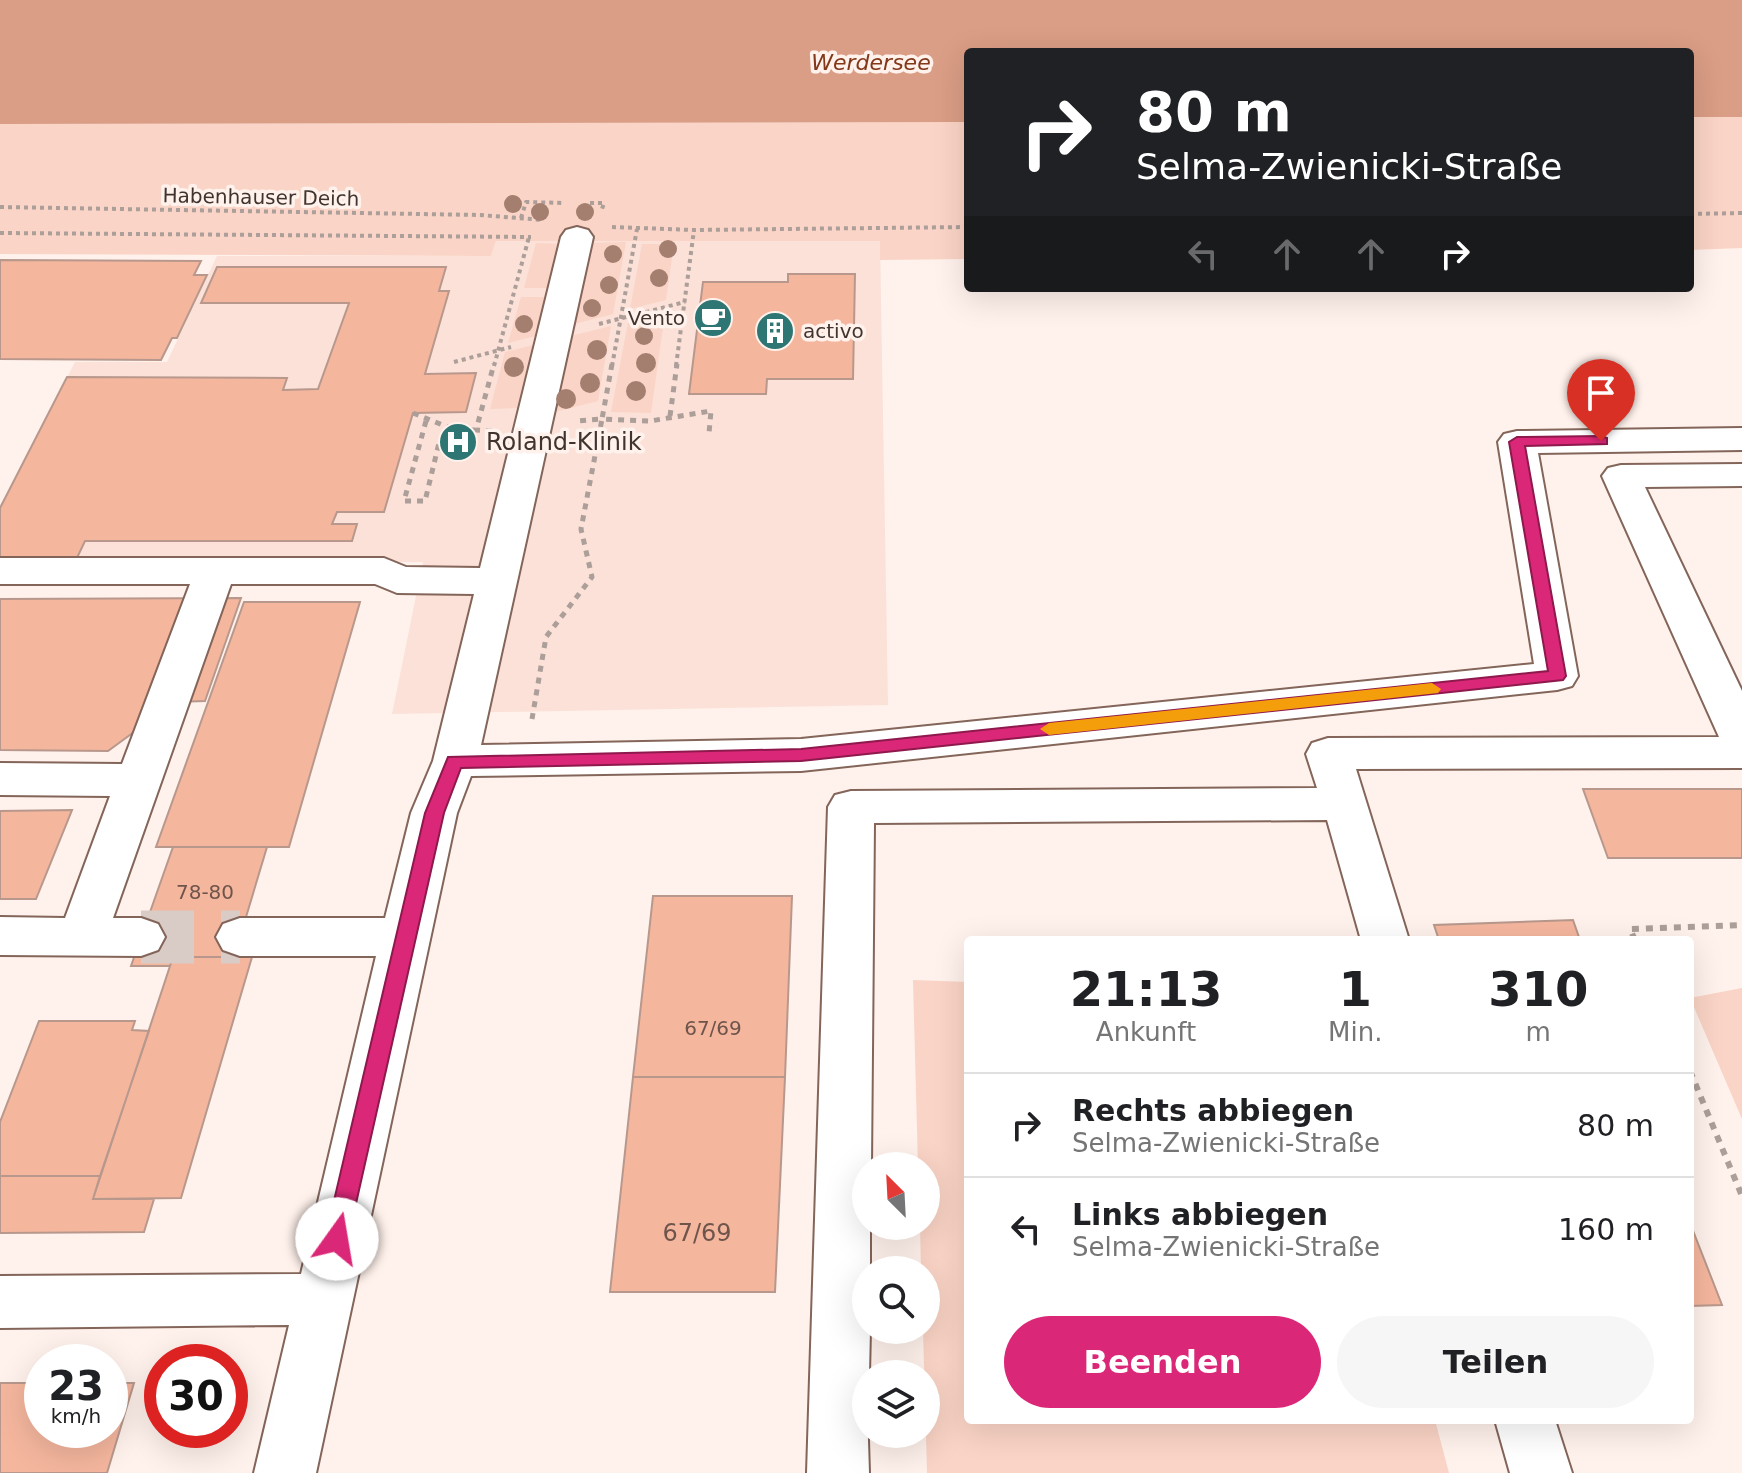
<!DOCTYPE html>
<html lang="de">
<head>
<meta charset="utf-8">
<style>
	:root { --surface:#fff; --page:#f6f6f6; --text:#202124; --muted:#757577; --line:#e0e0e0; --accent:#db2777 }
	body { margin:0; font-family:"DejaVu Sans",sans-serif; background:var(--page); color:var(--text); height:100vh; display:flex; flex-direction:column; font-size:30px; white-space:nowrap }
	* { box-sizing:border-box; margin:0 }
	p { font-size:26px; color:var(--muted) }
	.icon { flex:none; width:44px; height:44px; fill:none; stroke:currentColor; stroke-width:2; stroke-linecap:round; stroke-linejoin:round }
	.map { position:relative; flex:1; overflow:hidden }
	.panel { position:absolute; left:964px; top:936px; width:730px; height:488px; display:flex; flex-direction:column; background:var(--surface); border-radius:8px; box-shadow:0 8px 32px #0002 }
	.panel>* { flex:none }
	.hud { position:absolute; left:964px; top:48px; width:730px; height:244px; border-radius:8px; box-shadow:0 8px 32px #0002; background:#202124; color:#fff; overflow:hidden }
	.needle { width:52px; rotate:336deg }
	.tools { position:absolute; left:852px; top:1152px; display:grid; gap:16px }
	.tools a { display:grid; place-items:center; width:88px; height:88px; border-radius:50%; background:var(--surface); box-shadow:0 8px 32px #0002; font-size:40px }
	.speed { position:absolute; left:24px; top:1344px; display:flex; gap:16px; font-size:40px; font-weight:700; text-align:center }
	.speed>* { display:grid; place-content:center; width:104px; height:104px; border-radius:50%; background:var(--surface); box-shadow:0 8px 32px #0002; line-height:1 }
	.speed small { font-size:20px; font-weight:400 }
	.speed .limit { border:12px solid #d22; background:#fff; color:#111 }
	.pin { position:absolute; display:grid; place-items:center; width:68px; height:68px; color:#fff; margin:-82px -34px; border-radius:50% 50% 50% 0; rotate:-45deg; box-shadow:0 0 8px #0007 }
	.pin .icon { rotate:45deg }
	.me { position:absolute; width:88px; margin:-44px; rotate:13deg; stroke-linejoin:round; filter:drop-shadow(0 0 6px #0008) }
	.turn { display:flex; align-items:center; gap:28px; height:168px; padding:0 40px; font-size:36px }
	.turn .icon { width:104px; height:104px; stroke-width:2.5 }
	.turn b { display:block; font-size:56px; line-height:68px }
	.lanes { display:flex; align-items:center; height:76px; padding:0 40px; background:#0003; justify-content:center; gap:40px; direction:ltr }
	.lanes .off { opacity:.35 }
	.eta { display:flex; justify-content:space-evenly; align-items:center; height:136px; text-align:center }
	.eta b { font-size:48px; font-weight:800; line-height:56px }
	.button { display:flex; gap:16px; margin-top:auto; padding:16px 40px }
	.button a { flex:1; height:92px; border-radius:48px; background:var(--accent); color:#fff; font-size:32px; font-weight:800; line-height:92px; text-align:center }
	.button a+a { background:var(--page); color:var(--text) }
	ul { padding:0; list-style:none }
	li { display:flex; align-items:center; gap:24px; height:104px; padding:0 40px; border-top:2px solid var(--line) }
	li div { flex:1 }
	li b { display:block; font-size:30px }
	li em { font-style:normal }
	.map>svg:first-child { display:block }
	.built { fill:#fbe1d8 }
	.green { fill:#fad4c6 }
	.water { fill:#da9d85 }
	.building { fill:#f5b69e; stroke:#b8988c; stroke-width:2 }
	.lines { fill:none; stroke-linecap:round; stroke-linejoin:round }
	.minor-tunnel { stroke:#d9cbc5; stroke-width:53; stroke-dasharray:53 27; stroke-linecap:butt }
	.minor-casing { stroke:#83655a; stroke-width:4 }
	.path-far2 { stroke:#ac9e99; stroke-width:4; stroke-dasharray:4 4; stroke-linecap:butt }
	.path-far1 { stroke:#ac9e99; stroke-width:5; stroke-dasharray:6 6; stroke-linecap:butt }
	.path { stroke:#ac9e99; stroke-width:6; stroke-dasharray:7 7; stroke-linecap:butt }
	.minor { fill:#fff; fill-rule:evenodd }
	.tree { fill:#a47f6f }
	.route { fill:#db2777; stroke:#8e194d; stroke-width:2 }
	.slow { fill:#f59e0b }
	.labels { text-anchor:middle; stroke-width:7; stroke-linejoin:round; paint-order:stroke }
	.far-street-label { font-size:20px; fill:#41342f; stroke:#fff1eb }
	.far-poi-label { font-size:20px; fill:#41342f; stroke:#fff1eb; text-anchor:end }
	.number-label { font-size:20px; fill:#6e544b }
	.far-water-label { font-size:22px; font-style:italic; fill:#823819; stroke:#fff1eb }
	.poi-label { font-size:24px; fill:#41342f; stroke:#fff1eb; text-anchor:start }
	.near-number-label { font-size:24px; fill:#6e544b }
</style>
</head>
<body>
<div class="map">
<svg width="1742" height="1473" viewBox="0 0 1742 1473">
	<rect width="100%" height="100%" fill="#fff1eb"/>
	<path class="built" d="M496 241H880L888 705 392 714 423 562H0V508L75 362H167L217 256H491Z"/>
	<path class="green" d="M1690 117H1742V248L1690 250Z
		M968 122V259L880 260V241H496L491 256 0 254V124Z
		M626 242 613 314 570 325 587 243Z
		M536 243 558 244 547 288H524Z
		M642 244H674L666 300 630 309Z
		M521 297H545L536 336 508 343Z
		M665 313 651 413 611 412 628 323Z
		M611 326 598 401 551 413 567 337Z
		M533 345 518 408 490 409 505 352Z
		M913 980 968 982V1420H1435L1449 1473H927L923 1330H926V1270H921L920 1226H926V1166H918Z
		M1742 988V1119L1690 998Z"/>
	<path class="water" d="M0 0H1742V117H1690V52H968V122L0 124Z"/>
	<path class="building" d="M0 260 201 261 194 275H207L177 338H172L161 360 0 359Z
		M217 267H446L439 291H449L425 374 476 373 466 412 413 413 384 512H337L332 524H357L352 541H85L75 562H0V508L67 377 287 378 283 390 318 389 349 303H201Z
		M788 274H855L853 379H767L766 394H689L703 282H788Z
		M241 598 205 701 175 702 108 751 0 750V599Z
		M244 602H360L289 847H156Z
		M1583 789H1742V858H1608Z
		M72 810 36 899H0V811Z
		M173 847H267L234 957H173L170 966H131Z
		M653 896H792L785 1077H633Z
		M1573 920 1580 940H1439L1434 925Z
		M173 957H252L181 1198 93 1199Z
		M39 1021H135L132 1030 149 1031 100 1176H0V1122Z
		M633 1077H785L775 1292H610Z
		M0 1176H100L93 1199H154L144 1232 0 1233Z
		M1690 1223 1722 1305 1690 1306Z
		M0 1383H42V1430H110V1383H134L107 1473H0Z"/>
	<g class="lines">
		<path class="minor-tunnel" d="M141 937H240"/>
		<defs>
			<path id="minor" d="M577 227 588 230 593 237 481 745 801 739 1534 664 1498 442 1504 434 1517 431 1742 428V450L1538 453 1578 676 1572 686 1557 690 801 771 471 776 457 813 316 1473H254L289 1325 0 1328V1276L301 1274 376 956H240L223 950 216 937 223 924 240 918H385L411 813 433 761 474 594 397 593 375 584H231L113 918H141L158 924 165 937 158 950 141 956 0 955V917L65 918 110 796 0 795V763L122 764 190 584H0V558H384L406 567 480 568 561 237 566 230Z
				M1742 464V486L1645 487 1742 691V768L1356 769 1409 940H1361L1327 820 874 823 871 1166H866V1226H870V1270H866V1330H870L869 1374H866L869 1473H807L828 807 835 795 851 791 1317 788 1306 754 1312 743 1328 738 1719 737 1602 476 1608 468 1621 465Z
				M1495 1420H1555L1572 1473H1510Z"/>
		</defs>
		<use href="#minor" class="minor-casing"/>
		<path class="path-far2" d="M590 203H604L601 212
			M0 207 480 215 543 220
			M1690 214 1742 213
			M521 218 526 202 564 203
			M612 227 694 230 968 227
			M0 233 531 237
			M599 324 685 302
			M454 362 511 347
			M494 366 529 237
			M612 366 637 229
			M676 366 694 230"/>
		<path class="path-far1" d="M612 364 602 419 650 421 711 411 709 433
			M413 413 455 430H476
			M670 416 677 364
			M426 421 404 501H425L439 443 455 430
			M492 431 476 430 494 364
			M532 719 546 637 592 577 581 529 602 419 576 421"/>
		<path class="path" d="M1635 940 1630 929 1742 925
			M1690 1071 1742 1196"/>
		<use href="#minor" class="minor"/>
	</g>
	<g class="tree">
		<circle cx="513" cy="204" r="9"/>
		<circle cx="540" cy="212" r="9"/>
		<circle cx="585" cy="212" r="9"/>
		<circle cx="668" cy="249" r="9"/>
		<circle cx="613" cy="254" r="9"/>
		<circle cx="659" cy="278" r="9"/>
		<circle cx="609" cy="285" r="9"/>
		<circle cx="592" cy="308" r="9"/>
		<circle cx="524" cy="324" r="9"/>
		<circle cx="644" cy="336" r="9"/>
		<circle cx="597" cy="350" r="10"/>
		<circle cx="646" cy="363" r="10"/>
		<circle cx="514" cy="367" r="10"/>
		<circle cx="590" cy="383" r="10"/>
		<circle cx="636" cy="391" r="10"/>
		<circle cx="566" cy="399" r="10"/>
	</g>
	<path class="route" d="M1601 436 1607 438V444L1525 446 1566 676 1563 680 801 761 461 768 444 813 348 1239 345 1246 337 1249 329 1246 325 1239 425 813 448 757 801 749 1548 671 1509 442 1517 437Z"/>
	<path class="slow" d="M1432 683 1441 689 1438 693 1049 735 1040 729 1049 723Z"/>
	<defs>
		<symbol id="cafe-disc" viewBox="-11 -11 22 22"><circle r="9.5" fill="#2d7673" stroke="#fff1eb"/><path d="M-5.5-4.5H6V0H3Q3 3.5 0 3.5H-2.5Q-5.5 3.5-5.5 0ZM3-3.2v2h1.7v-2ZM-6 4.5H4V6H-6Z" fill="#fff"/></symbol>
		<symbol id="building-disc" viewBox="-11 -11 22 22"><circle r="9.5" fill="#2d7673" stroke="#fff1eb"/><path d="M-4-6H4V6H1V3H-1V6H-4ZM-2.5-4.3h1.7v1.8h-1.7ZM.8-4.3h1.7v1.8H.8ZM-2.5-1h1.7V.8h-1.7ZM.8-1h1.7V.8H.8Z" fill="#fff"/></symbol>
		<symbol id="hospital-disc" viewBox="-11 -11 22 22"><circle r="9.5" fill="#2d7673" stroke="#fff1eb"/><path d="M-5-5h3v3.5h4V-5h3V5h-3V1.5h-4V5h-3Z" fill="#fff"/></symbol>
	</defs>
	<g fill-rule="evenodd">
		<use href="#cafe-disc" x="691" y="296" width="44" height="44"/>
		<use href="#building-disc" x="753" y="309" width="44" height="44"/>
		<use href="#hospital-disc" x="436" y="420" width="44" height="44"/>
	</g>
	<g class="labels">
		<g class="far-street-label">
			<text transform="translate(261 197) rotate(1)" y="7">Habenhauser Deich</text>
		</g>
		<g class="far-poi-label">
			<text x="685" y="325">Vento</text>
			<text x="803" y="338" text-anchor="start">activo</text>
		</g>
		<g class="number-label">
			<text x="205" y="899">78-80</text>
			<text x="713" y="1035">67/69</text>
		</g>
		<g class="far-water-label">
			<text x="871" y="70">Werdersee</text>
		</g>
		<g class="poi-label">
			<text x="486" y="450">Roland-Klinik</text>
		</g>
		<g class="near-number-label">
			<text x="697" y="1241">67/69</text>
		</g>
	</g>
</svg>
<div class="tools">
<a><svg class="needle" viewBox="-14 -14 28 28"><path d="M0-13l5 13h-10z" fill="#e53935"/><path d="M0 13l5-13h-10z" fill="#757577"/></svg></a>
<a><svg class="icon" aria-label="search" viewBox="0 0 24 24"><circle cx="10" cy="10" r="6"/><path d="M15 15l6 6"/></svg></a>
<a><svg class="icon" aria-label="layers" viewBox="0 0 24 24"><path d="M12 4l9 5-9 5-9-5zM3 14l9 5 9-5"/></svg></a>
</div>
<div class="speed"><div>23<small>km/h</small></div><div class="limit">30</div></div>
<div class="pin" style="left:1601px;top:441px;background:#d93025"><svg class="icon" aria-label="arrive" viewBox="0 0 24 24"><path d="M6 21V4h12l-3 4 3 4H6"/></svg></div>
<svg class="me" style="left:337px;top:1239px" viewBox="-20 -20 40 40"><circle r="19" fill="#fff"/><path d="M0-13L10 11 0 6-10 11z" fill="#db2777"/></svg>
<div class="hud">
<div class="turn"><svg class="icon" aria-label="right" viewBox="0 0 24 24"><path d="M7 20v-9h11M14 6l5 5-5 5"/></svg><div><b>80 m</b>Selma-Zwienicki-Straße</div></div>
<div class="lanes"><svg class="icon off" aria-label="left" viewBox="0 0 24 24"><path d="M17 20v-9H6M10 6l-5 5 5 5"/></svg><svg class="icon off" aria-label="ahead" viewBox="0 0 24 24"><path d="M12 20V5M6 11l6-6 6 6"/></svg><svg class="icon off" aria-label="ahead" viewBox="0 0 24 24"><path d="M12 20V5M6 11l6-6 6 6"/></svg><svg class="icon" aria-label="right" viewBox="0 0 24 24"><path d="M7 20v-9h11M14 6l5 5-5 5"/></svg></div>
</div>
<section class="panel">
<div class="eta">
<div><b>21:13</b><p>Ankunft</p></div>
<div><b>1</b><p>Min.</p></div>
<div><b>310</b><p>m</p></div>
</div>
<ul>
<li><svg class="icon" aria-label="right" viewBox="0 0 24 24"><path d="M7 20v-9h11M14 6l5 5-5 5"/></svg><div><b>Rechts abbiegen</b><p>Selma-Zwienicki-Straße</p></div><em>80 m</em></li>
<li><svg class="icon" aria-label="left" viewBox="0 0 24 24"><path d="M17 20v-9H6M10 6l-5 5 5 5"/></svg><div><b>Links abbiegen</b><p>Selma-Zwienicki-Straße</p></div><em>160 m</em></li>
</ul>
<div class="button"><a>Beenden</a><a>Teilen</a></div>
</section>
</div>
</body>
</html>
